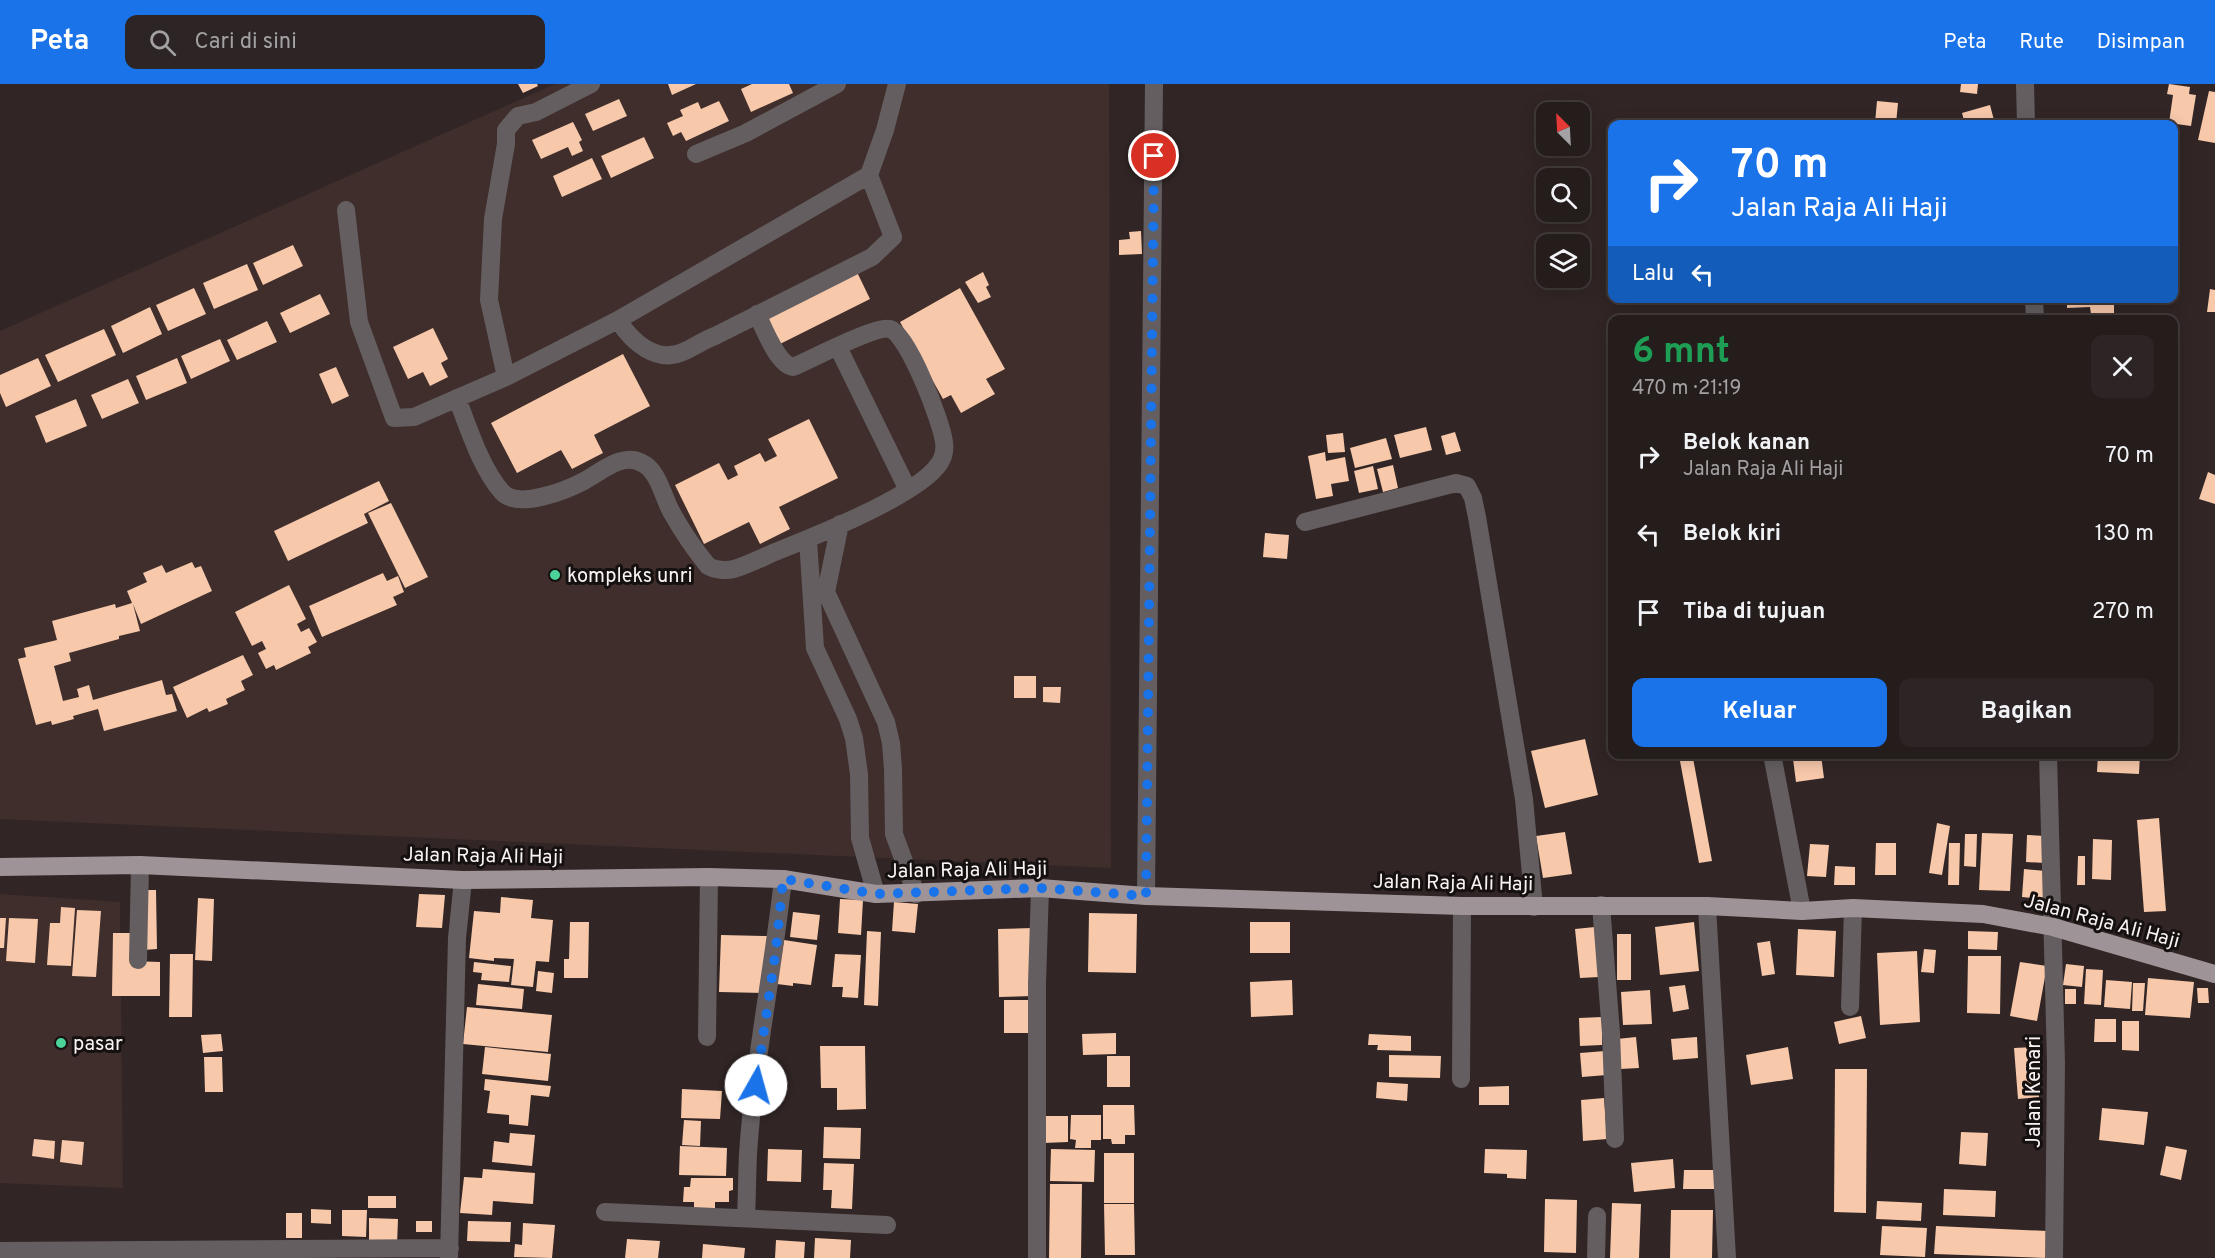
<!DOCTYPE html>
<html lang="id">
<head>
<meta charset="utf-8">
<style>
	:root { --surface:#251c1c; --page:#2d2525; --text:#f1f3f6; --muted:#a3a1a3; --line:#423a3b; --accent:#1a73e8 }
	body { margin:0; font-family:Overpass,sans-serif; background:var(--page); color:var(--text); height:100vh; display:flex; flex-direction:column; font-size:22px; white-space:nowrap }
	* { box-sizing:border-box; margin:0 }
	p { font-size:20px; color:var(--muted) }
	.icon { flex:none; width:33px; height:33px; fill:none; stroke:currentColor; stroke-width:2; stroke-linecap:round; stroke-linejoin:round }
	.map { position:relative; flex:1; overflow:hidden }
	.side { position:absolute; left:1608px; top:231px; width:570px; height:444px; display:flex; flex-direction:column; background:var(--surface); border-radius:12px; box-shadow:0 3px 15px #0003,0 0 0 2px var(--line) }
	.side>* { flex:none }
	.banner { position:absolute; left:1608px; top:36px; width:570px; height:183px; border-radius:12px; box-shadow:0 3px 15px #0003,0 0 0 2px var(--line); background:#1a73e8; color:#fff; overflow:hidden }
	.needle { width:39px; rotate:336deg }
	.tools { position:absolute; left:1536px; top:18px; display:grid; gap:12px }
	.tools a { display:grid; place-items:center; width:54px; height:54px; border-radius:12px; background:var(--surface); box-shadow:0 3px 15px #0003,0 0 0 2px var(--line); font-size:30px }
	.pin { position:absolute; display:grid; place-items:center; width:51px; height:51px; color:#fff; margin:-26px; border:3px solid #fff; border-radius:50%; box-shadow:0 2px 6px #0007 }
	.me { position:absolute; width:66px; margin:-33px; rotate:7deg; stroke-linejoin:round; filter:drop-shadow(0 0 4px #0008) }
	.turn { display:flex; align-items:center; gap:21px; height:126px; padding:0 24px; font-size:27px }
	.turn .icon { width:78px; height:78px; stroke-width:2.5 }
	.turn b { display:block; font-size:42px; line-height:51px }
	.then { display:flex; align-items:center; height:57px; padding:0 24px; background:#0003; gap:12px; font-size:22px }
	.round { display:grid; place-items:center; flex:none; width:63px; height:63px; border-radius:12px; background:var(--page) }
	.summary { display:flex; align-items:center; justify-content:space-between; height:102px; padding:0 24px }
	h1 { font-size:36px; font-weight:700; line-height:45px; color:#1e9e55 }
	.cta { display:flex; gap:12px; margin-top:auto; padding:12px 24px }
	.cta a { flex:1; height:69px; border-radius:12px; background:var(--accent); color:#fff; font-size:24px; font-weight:700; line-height:69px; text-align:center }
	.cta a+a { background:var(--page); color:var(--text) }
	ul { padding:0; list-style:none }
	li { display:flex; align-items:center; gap:18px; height:78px; padding:0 24px }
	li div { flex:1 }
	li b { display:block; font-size:22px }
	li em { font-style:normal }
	header { display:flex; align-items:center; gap:36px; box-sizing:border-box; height:84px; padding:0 30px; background:var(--accent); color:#fff }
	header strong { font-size:28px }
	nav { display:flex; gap:33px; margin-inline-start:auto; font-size:21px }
	.search { width:420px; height:54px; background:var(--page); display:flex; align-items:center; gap:15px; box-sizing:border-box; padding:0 21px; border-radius:12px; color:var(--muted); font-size:22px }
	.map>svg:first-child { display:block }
	.built { fill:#3f2e2b }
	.building { fill:#f7c8aa }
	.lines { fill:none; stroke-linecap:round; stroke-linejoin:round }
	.minor { stroke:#645e60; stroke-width:18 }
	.major { stroke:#9e9396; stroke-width:18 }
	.route { stroke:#1a73e8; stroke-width:10; stroke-dasharray:0 18 }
	.poi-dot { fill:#4cd39a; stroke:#151110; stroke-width:2 }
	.labels { text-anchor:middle; stroke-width:6; stroke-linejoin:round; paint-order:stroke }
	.poi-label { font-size:20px; fill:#faf3f2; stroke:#151110; text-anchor:start }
	.street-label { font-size:20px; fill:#faf3f2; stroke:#151110 }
</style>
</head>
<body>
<header>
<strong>Peta</strong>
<div class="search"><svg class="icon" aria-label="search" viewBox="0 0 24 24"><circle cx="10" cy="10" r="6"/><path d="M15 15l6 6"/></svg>Cari di sini</div>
<nav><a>Peta</a><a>Rute</a><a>Disimpan</a></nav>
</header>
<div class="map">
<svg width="2215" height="1174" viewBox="0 0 2215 1174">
	<rect width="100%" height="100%" fill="#312625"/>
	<path class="built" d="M555 0H1109L1111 784 0 735V247Z
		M0 810 120 818 123 1104 0 1099Z"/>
	<path class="building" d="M518 0H537L538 2 523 9Z
		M668 0H696L672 11Z
		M752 0H789L793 9 751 28 741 5Z
		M1961 0H1978L1977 10 1960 8Z
		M2169 0 2190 3 2189 10 2196 11 2191 42 2169 39 2173 11 2167 10Z
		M2209 7 2215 8V59L2198 56Z
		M619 15 627 32 593 47 585 30Z
		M719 17 729 37 686 57 681 48 673 52 667 39 683 32 680 26 698 18 701 25Z
		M1877 17 1898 19 1896 40 1875 39Z
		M1990 21 1995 40H1965L1962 29Z
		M573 38 582 56 579 58 583 67 572 72 568 63 541 75 532 56Z
		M644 53 654 74 611 94 601 72Z
		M592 74 602 95 562 113 553 92Z
		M1141 147 1142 170 1119 171V156L1130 155 1129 148Z
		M293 161 303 182 263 201 253 179Z
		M247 180 258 206 214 225 203 199Z
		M855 184 870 215 780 260 765 229Z
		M983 188 989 201 986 203 991 213 978 219 965 198Z
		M194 204 206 230 168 247 156 221Z
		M960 204 1005 285 986 295 995 310 961 329 951 311 943 315 900 238Z
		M2210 205 2215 206V228H2207Z
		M320 210 330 230 290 249 280 229Z
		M2067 214H2114V229L2091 230 2090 223 2067 224Z
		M150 223 162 250 123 269 111 242Z
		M2111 231V236H2076V233Z
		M267 237 277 258 237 276 227 256Z
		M433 244 448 275 441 279 448 293 430 302 423 288 408 295 393 263Z
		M104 245 116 271 58 298 45 271Z
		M220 255 230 277 191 295 181 272Z
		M623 270 650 322 594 351 603 369 572 385 561 366 517 389 491 339Z
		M38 274 51 302 6 323 0 309V291Z
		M177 274 187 299 146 316 136 292Z
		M336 283 349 312 332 320 319 290Z
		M128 295 139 319 102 335 91 311Z
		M76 315 87 342 46 359 35 332Z
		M809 335 838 394 779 423 790 445 760 460 749 438 704 460 675 401 719 379 728 396 738 391 734 382 760 369 765 378 777 372 768 355Z
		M1426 343 1432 366 1400 374 1394 351Z
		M1455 348 1461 367 1446 371 1441 352Z
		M1343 349 1345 368 1328 369 1326 351Z
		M1386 354 1392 375 1355 384 1350 364Z
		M1325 368 1326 377 1345 373 1349 397 1331 400 1333 412 1316 415 1308 372Z
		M1393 381 1398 404 1383 408 1377 385Z
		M1373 382 1378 405 1359 409 1354 387Z
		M2208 388 2215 391V420L2199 415Z
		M379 397 389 417 364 430 368 439 288 477 274 447Z
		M391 419 428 493 405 504 368 429Z
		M1265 449 1289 451 1287 475 1263 473Z
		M192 478 195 484 201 482 212 507 141 540 133 520 140 547 119 552V555L69 569 71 577 54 582 63 617 79 613 77 605 89 601 93 616 162 596 166 611 172 610 177 627 104 647 98 625 73 632 74 635 52 641 51 637 36 641 18 575 26 573 24 564 57 556 52 537 115 520 116 524 132 519 127 507 147 498 143 489 162 481 166 489Z
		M383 489 387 497 398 492 404 508 393 513 397 521 322 553 309 522Z
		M289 501 306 535 297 540 301 548 309 544 317 558 308 563 311 569 276 586 274 581 266 585 258 569 266 565 262 557 252 562 235 528Z
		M243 571 253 591 241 597 245 606 226 615 228 620 209 628 207 624 187 634 173 603Z
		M1014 592H1036V614H1014Z
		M1043 603H1061L1060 619 1043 618Z
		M1585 655 1598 711 1545 724 1531 667Z
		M2098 670H2140L2139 690 2097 688Z
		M1821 671 1824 694 1796 698 1793 675Z
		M1693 674 1712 777 1699 779 1680 677Z
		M2159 734 2166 827 2144 828 2137 736Z
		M1937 739 1950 742 1942 791 1929 789Z
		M1565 748 1572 790 1543 794 1536 752Z
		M1982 749 2013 750 2010 807 1979 806Z
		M1965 750H1977L1976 783 1964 782Z
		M2027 751 2046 752 2045 779 2026 778Z
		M2093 755 2112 756 2111 796 2092 795Z
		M1876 759H1896V791H1875Z
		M1949 759H1960L1959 801H1948Z
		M1810 760 1829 761 1826 793 1807 792Z
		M2078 772H2085V801H2077Z
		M1835 782 1855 783V801H1834Z
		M2024 785 2046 787 2043 815 2022 813Z
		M142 806H156L157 865 143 866Z
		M419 810 445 811 442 844 416 843Z
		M501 813 533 816 531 834 553 836 549 878 536 877 533 903 511 901 514 875 494 874V877L469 874 474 827 500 829Z
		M198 814 214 815 212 877 195 876Z
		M840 815 863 816 861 851 838 849Z
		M894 818 918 820 915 849 892 847Z
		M61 823 75 824 71 882 47 881 50 839H60Z
		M77 826 101 827 96 893 72 892Z
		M793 828 820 831 817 856 790 853Z
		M1089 829 1137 830 1136 889 1088 888Z
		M0 834H6L4 864H0Z
		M9 834 38 835 35 879 6 877Z
		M570 838H589L588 894H564V875H569Z
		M1250 838H1290V869H1250Z
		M1694 838 1699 887 1660 891 1655 843Z
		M1595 843 1599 893 1580 894 1575 845Z
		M1033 844 1034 912 999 913 998 845Z
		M1798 845 1836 847 1834 893 1796 891Z
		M867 847 881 848 878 922 864 921Z
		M1968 847 1998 848 1997 866 1968 865Z
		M113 849H131V877L160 878V912H112Z
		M1617 850H1631V896H1617Z
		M721 851 767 852 765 909 719 908Z
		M784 856 817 861 811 901 793 899V902L777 900Z
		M1770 857 1775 890 1762 892 1757 859Z
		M1924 865 1936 866 1934 889 1921 888Z
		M1917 867 1920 938 1880 941 1877 869Z
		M170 870H193L192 933H169Z
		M835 870 861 871 858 914 842 913 843 903H832Z
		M1968 872H2001L2000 930 1967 929Z
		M474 878 511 882 509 898 481 896 482 889 473 888Z
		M2020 878 2047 882 2037 937 2010 932Z
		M2066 880 2084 882 2082 903 2063 901Z
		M2086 885 2103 886 2101 921 2084 920Z
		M538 887 554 889 552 909 536 907Z
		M2148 894 2194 898 2190 934 2145 931Z
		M1292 896 1293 931 1251 933 1250 898Z
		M2106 896 2132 898 2130 925 2104 923Z
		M2133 899H2145L2143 927H2132Z
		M478 900 524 905 522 925 476 921Z
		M1685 901 1689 925 1673 928 1669 903Z
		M2197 904H2208L2209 919H2198Z
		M2065 905H2076V920H2065Z
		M1650 906 1652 940 1623 941 1621 908Z
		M1004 916H1033V949H1004Z
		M467 923 552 931 548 968 463 960Z
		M1861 932 1866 954 1839 960 1834 938Z
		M1602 933V961L1580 962 1579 934Z
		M2095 935H2116V958H2094Z
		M2122 937H2139V967L2122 966Z
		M1116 949V970L1083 971 1082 950Z
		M221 950 223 967 203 969 201 951Z
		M1369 950 1411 952V967L1377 966 1378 961H1368Z
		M1636 953 1639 984 1620 985 1617 955Z
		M1697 953 1698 974 1673 976 1671 955Z
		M820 962H865L866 1025 837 1026V1004H821Z
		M485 963 551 970 548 997 482 990Z
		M1788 963 1793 995 1751 1001 1746 971Z
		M2036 963 2039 1013 2018 1015 2014 964Z
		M1605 967 1607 991 1582 993 1580 969Z
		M1389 971 1441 972 1440 994 1389 993Z
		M1107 972H1130V1003H1107Z
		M204 973H222L223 1008H205Z
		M1835 985H1867L1866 1129 1834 1128Z
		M485 995 551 1002 549 1013 531 1011 528 1042 509 1040V1031L487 1029 490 1007 484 1006Z
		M1377 998 1408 1000 1407 1017 1376 1014Z
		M1509 1002V1021H1479V1003Z
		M682 1005 722 1007 720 1035 681 1034Z
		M1604 1014 1607 1055 1583 1057 1581 1016Z
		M1103 1021H1134L1135 1051H1125V1060H1112L1111 1055H1103Z
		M2102 1024 2148 1028 2144 1061 2099 1056Z
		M1071 1031H1101V1056H1091V1064H1075L1076 1056 1070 1055Z
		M1044 1032H1068V1058L1043 1059Z
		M684 1036 701 1037 700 1062 682 1061Z
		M824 1043 861 1044 860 1075 823 1074Z
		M1961 1048 1988 1049 1986 1082 1959 1080Z
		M510 1049 535 1051 532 1082 492 1078 494 1057 509 1059Z
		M34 1055 55 1057 54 1075 32 1072Z
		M62 1056 84 1058 82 1081 60 1078Z
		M680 1062 727 1064 726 1092 679 1091Z
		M2166 1062 2187 1066 2181 1096 2160 1091Z
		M768 1065 802 1066 801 1098 767 1097Z
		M1051 1065 1095 1066 1094 1098 1050 1097Z
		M1485 1065 1527 1066 1526 1095 1507 1094V1090L1484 1089Z
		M1104 1069H1134V1119H1104Z
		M1673 1075 1675 1104 1634 1108 1631 1079Z
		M824 1079 854 1080 852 1125 831 1124 832 1106H823Z
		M483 1085 535 1089 533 1120 493 1117 492 1131 460 1129 464 1093 482 1094Z
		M1684 1086H1719V1105H1683Z
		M691 1094H733V1106L729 1107V1118H715V1127H694V1118H683L684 1103H690Z
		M1050 1100H1082L1081 1174H1049Z
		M1944 1105 1996 1107 1995 1133 1943 1131Z
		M368 1112H396V1124H368Z
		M1545 1115 1577 1116 1576 1169 1544 1168Z
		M1877 1117 1922 1119 1921 1137 1876 1135Z
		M1612 1119 1641 1120 1639 1174H1610Z
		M1104 1120H1134L1135 1171H1105Z
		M311 1125 331 1126V1140L311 1139Z
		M342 1126H367L366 1153 342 1152Z
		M1671 1126H1713L1712 1174H1670Z
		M286 1129H302V1154H286Z
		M369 1134 398 1135 397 1161H369Z
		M416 1137H432V1148H416Z
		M468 1137 511 1138 510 1158 467 1157Z
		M523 1139 555 1141 552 1174 514 1173 515 1160 522 1161Z
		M1882 1142 1927 1144 1925 1173 1880 1171Z
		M1936 1142 2047 1147 2046 1174 1934 1170Z
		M815 1154 851 1156 850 1174H814Z
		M627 1155 660 1157 658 1174H625Z
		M776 1156 805 1158 804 1174H775Z
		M703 1160 745 1164 744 1174H702Z"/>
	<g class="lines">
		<path class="minor" d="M2025 0 2026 40
			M696 70 746 49 837 0
			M346 126 359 238 394 334 414 333 506 293 618 236C632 258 657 281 685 267 696 262 704 256 715 252L872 173 893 153 869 91 885 46 897 0
			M2034 214 2035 236
			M618 236 869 91
			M838 263 908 406
			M506 293 489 216 493 135 506 60V46L518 32 536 28 591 0
			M457 314C468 343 481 384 502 408 518 426 567 406 584 397 601 388 622 368 642 379 659 387 663 414 672 429 682 447 695 466 708 482 715 486 726 487 734 485 750 480 765 472 780 466 818 451 918 411 939 380 944 373 945 365 944 358 942 339 908 250 890 245 876 241 810 276 793 283 777 280 764 244 757 230
			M1305 438 1456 399 1467 402 1473 414 1477 433 1524 715 1534 823
			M840 440 826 508 886 638 891 659 893 685 894 750 916 810
			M808 455 815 564 848 635 854 654 859 690 860 754 876 810
			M1772 670 1802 827
			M2048 670 2056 979 2054 1174
			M1146 812 1154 0
			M1601 821 1611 949 1615 1055
			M1707 822 1727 1174
			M138 876 140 781
			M1850 923 1853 824
			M707 953 709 793
			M1461 995 1462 822
			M605 1128 887 1141
			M746 1134C747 1113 747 1091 748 1070 754 978 773 887 783 795
			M0 1167 450 1164
			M449 1174 457 854 463 796
			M1037 1174V899L1040 804
			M1596 1174 1597 1132"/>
		<path class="major" d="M0 783 140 781 463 796 709 793 783 795 876 810 1040 804 1146 812 1462 822H1707L1802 827 1853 824 1983 830 2053 843 2215 890"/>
	</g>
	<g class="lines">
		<path class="route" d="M756 1001 776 865 783 795 876 810 1040 804 1146 812 1154 72"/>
	</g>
	<g class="poi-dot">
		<circle cx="555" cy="491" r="6"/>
		<circle cx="61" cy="959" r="6"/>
	</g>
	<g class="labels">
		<g class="poi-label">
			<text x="567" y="498">kompleks unri</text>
			<text x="73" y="966">pasar</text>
		</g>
		<g class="street-label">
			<text transform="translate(483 771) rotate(1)" y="7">Jalan Raja Ali Haji</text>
			<text transform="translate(967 785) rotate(-1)" y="7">Jalan Raja Ali Haji</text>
			<text transform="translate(1453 798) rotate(1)" y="7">Jalan Raja Ali Haji</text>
			<text transform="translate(2102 836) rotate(15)" y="7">Jalan Raja Ali Haji</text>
			<text transform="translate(2033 1008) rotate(-90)" y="7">Jalan Kenari</text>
		</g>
	</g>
</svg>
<div class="tools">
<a><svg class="needle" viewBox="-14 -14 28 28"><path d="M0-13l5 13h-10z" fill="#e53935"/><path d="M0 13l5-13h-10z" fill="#a3a1a3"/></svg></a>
<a><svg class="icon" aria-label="search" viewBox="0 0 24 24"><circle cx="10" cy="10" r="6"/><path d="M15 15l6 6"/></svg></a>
<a><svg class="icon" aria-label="layers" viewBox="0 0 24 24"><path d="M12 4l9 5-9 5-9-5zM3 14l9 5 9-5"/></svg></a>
</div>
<div class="pin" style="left:1154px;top:72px;background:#d93025"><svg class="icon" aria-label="arrive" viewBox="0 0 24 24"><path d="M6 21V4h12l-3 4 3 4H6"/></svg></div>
<svg class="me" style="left:756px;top:1001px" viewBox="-20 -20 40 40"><circle r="19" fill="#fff"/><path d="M0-13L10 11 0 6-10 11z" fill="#1a73e8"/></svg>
<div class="banner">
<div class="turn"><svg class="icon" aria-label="right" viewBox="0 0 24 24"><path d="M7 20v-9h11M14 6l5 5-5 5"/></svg><div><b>70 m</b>Jalan Raja Ali Haji</div></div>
<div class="then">Lalu<svg class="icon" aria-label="left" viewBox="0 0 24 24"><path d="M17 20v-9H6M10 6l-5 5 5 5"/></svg></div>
</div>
<section class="side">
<div class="summary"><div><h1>6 mnt</h1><p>470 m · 21:19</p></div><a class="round"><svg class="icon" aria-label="close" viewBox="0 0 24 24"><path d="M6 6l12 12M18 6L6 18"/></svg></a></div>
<ul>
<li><svg class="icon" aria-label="right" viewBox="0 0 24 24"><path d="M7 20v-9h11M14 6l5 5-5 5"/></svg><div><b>Belok kanan</b><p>Jalan Raja Ali Haji</p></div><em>70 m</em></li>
<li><svg class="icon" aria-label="left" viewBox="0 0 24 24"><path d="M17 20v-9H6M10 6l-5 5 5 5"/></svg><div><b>Belok kiri</b></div><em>130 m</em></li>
<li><svg class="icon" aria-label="arrive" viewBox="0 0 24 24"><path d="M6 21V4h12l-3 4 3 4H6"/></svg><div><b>Tiba di tujuan</b></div><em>270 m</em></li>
</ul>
<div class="cta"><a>Keluar</a><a>Bagikan</a></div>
</section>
</div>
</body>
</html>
